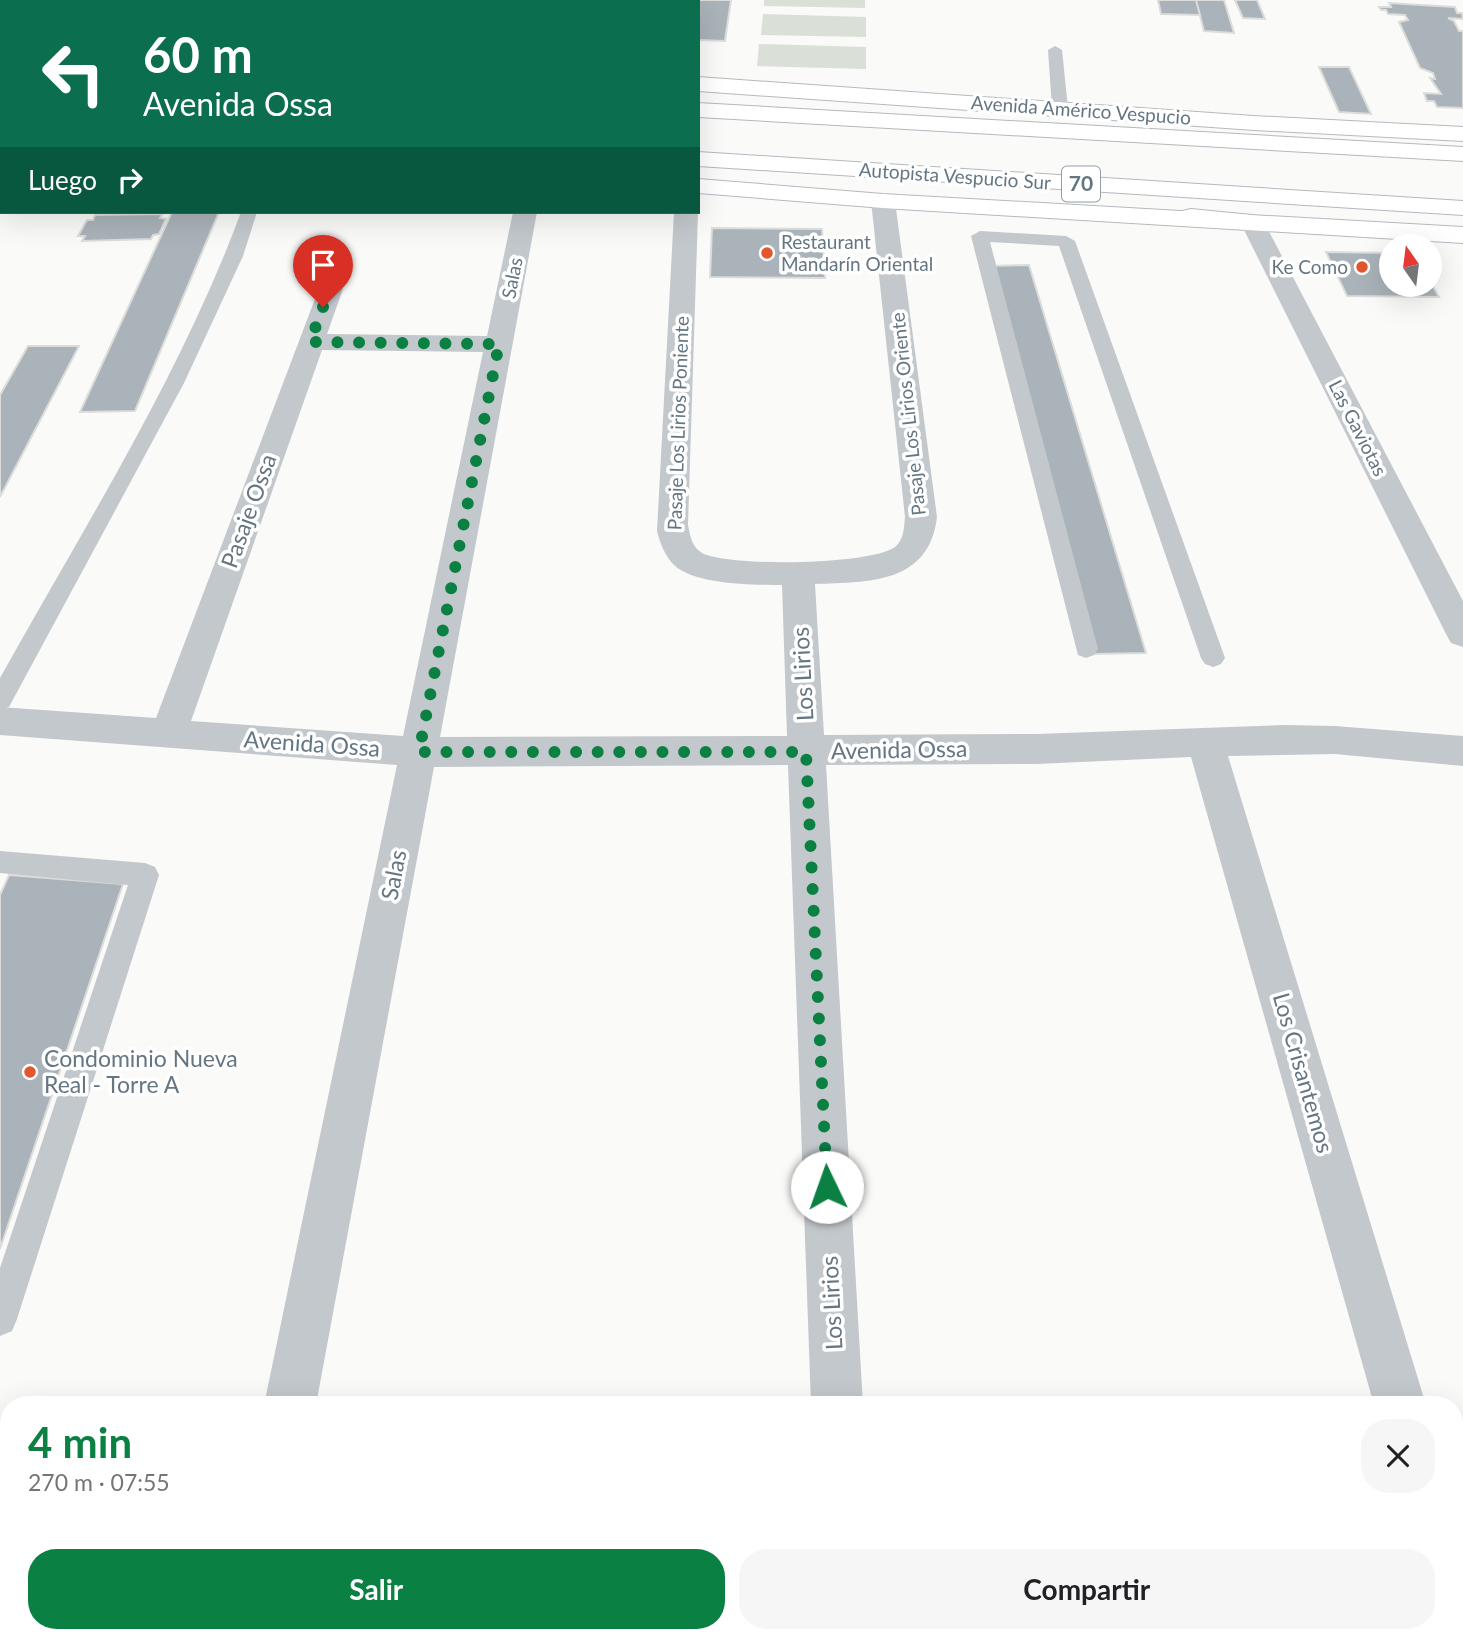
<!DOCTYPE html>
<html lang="es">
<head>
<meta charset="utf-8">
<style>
	:root { --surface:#fff; --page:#f6f6f6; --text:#202124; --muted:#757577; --accent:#0b8043 }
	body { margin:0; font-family:Lato,sans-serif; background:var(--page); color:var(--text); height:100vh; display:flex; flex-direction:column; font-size:26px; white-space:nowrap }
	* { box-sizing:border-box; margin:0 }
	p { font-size:23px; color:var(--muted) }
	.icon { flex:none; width:38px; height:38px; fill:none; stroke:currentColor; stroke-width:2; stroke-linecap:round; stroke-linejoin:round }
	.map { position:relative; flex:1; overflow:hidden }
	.sheet { position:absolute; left:0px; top:1396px; width:1463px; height:247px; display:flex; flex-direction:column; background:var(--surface); border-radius:28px 28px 0 0; box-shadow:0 7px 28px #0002 }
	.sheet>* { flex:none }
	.hud { position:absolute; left:0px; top:0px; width:700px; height:214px; box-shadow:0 7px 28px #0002; background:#0b6e4f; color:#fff; overflow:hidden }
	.needle { width:46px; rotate:346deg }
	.buttons { position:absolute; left:1379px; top:234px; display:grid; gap:14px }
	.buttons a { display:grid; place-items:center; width:63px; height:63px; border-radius:50%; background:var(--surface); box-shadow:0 7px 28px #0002; font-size:35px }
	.pin { position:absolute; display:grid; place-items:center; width:60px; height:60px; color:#fff; margin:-72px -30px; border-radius:50% 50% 50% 0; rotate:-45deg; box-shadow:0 0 7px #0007 }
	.pin .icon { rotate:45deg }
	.me { position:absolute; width:77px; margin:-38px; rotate:357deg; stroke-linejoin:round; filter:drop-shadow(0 0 5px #0008) }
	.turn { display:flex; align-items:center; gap:24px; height:147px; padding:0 28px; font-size:32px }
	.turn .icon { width:91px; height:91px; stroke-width:2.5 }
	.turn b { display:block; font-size:49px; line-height:60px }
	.then { display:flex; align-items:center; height:66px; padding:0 28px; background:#0003; gap:14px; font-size:26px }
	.round { display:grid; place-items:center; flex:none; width:74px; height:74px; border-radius:28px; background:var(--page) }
	.headline { display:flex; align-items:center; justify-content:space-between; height:119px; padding:0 28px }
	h1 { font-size:42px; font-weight:700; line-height:52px; color:var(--accent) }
	.button { display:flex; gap:14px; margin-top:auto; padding:14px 28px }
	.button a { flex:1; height:80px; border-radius:28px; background:var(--accent); color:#fff; font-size:28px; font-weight:700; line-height:80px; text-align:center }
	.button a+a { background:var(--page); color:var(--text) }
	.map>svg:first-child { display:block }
	.green { fill:#dadfd7 }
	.building { fill:#aab3b9; stroke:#dcdcda; stroke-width:2 }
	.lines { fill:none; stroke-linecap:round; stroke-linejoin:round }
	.primary-casing { stroke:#b5babe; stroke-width:2 }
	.motorway-casing { stroke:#b4b9bd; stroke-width:2 }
	.service { fill:#c3c8cc; fill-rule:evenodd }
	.minor { fill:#c3c8cc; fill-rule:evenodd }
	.primary { fill:#fff; fill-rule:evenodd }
	.motorway { fill:#fff; fill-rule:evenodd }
	.route { stroke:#0b8043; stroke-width:12; stroke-dasharray:0 21.6 }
	.poi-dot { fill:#e4572e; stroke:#fff; stroke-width:2.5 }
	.labels { text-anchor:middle; stroke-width:7; stroke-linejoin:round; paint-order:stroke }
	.far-street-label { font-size:19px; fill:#657683; stroke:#fff }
	.far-poi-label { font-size:19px; fill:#657683; stroke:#fff; text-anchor:start }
	.shield { fill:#fff; stroke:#939fa8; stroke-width:2 }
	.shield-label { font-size:21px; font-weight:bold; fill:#657683 }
	.street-label { font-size:23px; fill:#657683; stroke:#fff }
	.poi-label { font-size:23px; fill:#657683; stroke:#fff; text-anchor:start }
</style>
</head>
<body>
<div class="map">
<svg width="1463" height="1642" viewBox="0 0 1463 1642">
	<rect width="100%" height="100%" fill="#fafaf8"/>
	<path class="green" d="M764 0H865V8L764 6Z
		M763 14 866 17V37L761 35Z
		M759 44 866 47V69L757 66Z"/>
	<path class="building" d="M310 0H381L309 2Z
		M682 0H731L725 41 698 40V2Z
		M1158 0H1196L1200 15 1161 14Z
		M1196 0H1224L1234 33 1204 31Z
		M1235 0H1257L1265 19 1243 18Z
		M1389 3 1455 7 1457 13H1462L1463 19 1448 18 1454 21 1459 31H1463V108L1437 107 1434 101H1427L1424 93 1441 94 1430 78 1435 79 1433 73 1420 68 1399 22 1408 20 1405 15 1388 14 1386 10H1381L1379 7H1391Z
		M1319 67H1349L1371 114 1339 112Z
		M172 212H219L135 411 80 412Z
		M162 214 160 218 166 219 159 234 153 235 151 239 82 241 85 236H78L87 220H93L95 215Z
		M712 228 822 229 825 278 710 277Z
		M1326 252 1391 253V285H1430V281L1439 297 1347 296Z
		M1029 265 1146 653 1092 654 989 266Z
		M28 346H79L0 497V395Z
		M9 875 123 884 0 1249V895Z"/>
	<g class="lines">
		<defs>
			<path id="primary" d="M0 54H2V66H0Z
				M698 77 1254 116 1463 127V141L1254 130 698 91Z
				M0 142H2V156H0Z
				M698 179 883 194 1463 227V243L883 208 698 193Z"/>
			<path id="motorway" d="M0 73H2V87H0Z
				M698 103 1463 147V161L698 117Z
				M0 119H2V133H0Z
				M698 152 1463 201V215L698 166Z
				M1191 209 1252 215 1261 217 1264 222 1261 227 1252 229 1182 221 1179 216 1182 211Z"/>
		</defs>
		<use href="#primary" class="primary-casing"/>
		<use href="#motorway" class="motorway-casing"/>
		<path class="service" d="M1055 46 1062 50 1068 108 1060 113 1052 108 1048 50Z
			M241 212H257L243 256 184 383 9 707 0 709V678C84 527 181 375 241 212Z
			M980 231 1066 236 1075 241 1225 658 1221 664 1213 667 1205 664 1201 658 1059 246 990 242 1098 649 1094 655 1086 658 1078 655 971 236Z
			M0 851 145 863 155 867 159 875 17 1319 12 1331 0 1336V1268L128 885 0 873Z
			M0 1452 9 1453V1489L0 1488Z"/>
		<path class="minor" d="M472 0H492V2H472Z
			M0 171H2V185H0Z
			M883 194 892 196 895 201 937 517C929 584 869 582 815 584L824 735 1037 734 1285 725 1335 726 1463 736V766L1335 754 1228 756 1426 1405H1374L1191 757 1037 764 826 765 863 1405H811L788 765 434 767 316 1405H264L397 765 0 735V707L156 718 321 283 330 281 339 283 343 289 327 334 487 336 513 212H537L440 737 787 736 782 585C755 585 695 585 674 565 665 556 660 543 657 531L674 212H698L688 525C690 536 692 547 702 553 729 567 870 565 895 547 904 540 904 527 905 517L871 201 874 196ZM322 350 483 352 403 736 191 721Z
			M1252 215 1261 217 1264 222 1463 601V647L1451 643 1446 634 1240 222 1243 217Z
			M1454 1561 1463 1565V1642L1443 1639 1441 1634H1454Z
			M216 1634H273V1642H215Z
			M819 1634H876L877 1642H819Z"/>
		<use href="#primary" class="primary"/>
		<use href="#motorway" class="motorway"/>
	</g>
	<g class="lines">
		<path class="route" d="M323 307 310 342 499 344 419 752H806L827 1187"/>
	</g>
	<g class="poi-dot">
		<circle cx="767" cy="253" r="7"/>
		<circle cx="1362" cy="267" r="7"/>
		<circle cx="30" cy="1072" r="7"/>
	</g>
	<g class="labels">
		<g class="far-street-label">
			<text transform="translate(1081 110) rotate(4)" y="7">Avenida Américo Vespucio</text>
			<text transform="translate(955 176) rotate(4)" y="7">Autopista Vespucio Sur</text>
			<text transform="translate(512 278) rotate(-79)" y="7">Salas</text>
			<text transform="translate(908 414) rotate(-96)" y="7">Pasaje Los Lirios Oriente</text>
			<text transform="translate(678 423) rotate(-88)" y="7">Pasaje Los Lirios Poniente</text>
			<text transform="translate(1358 428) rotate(63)" y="7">Las Gaviotas</text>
		</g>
		<g class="far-poi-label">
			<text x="781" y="249">Restaurant<tspan x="781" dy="22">Mandarín Oriental</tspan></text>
			<text x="1348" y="274" text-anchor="end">Ke Como</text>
		</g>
		<rect class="shield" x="1062" y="166.5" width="38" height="35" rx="5"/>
		<g class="shield-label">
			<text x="1081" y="191">70</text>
		</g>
		<g class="street-label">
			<text transform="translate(249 511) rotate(-70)" y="8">Pasaje Ossa</text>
			<text transform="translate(803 674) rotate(-93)" y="8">Los Lirios</text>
			<text transform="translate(312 744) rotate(4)" y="8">Avenida Ossa</text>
			<text transform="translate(899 750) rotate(-1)" y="8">Avenida Ossa</text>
			<text transform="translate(394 875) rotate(-79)" y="8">Salas</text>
			<text transform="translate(1303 1073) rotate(74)" y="8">Los Crisantemos</text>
			<text transform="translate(832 1303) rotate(-93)" y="8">Los Lirios</text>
		</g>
		<g class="poi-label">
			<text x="44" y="1067">Condominio Nueva<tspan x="44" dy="26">Real - Torre A</tspan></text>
		</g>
	</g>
</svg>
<div class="buttons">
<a><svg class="needle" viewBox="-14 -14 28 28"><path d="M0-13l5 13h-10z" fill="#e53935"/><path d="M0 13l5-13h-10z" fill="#757577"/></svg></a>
</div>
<div class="pin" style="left:323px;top:307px;background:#d93025"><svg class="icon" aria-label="arrive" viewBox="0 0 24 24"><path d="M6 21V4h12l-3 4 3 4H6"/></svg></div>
<svg class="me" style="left:827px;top:1187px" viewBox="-20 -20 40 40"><circle r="19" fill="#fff"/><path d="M0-13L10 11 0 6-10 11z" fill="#0b8043"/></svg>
<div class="hud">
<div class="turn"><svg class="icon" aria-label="left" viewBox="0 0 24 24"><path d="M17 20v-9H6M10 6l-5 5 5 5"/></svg><div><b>60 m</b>Avenida Ossa</div></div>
<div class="then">Luego<svg class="icon" aria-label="right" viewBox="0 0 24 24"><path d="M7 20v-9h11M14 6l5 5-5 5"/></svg></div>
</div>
<section class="sheet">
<div class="headline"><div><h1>4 min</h1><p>270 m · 07:55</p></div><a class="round"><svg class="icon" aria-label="close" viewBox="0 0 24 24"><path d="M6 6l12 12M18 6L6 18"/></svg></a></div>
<div class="button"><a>Salir</a><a>Compartir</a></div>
</section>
</div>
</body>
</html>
